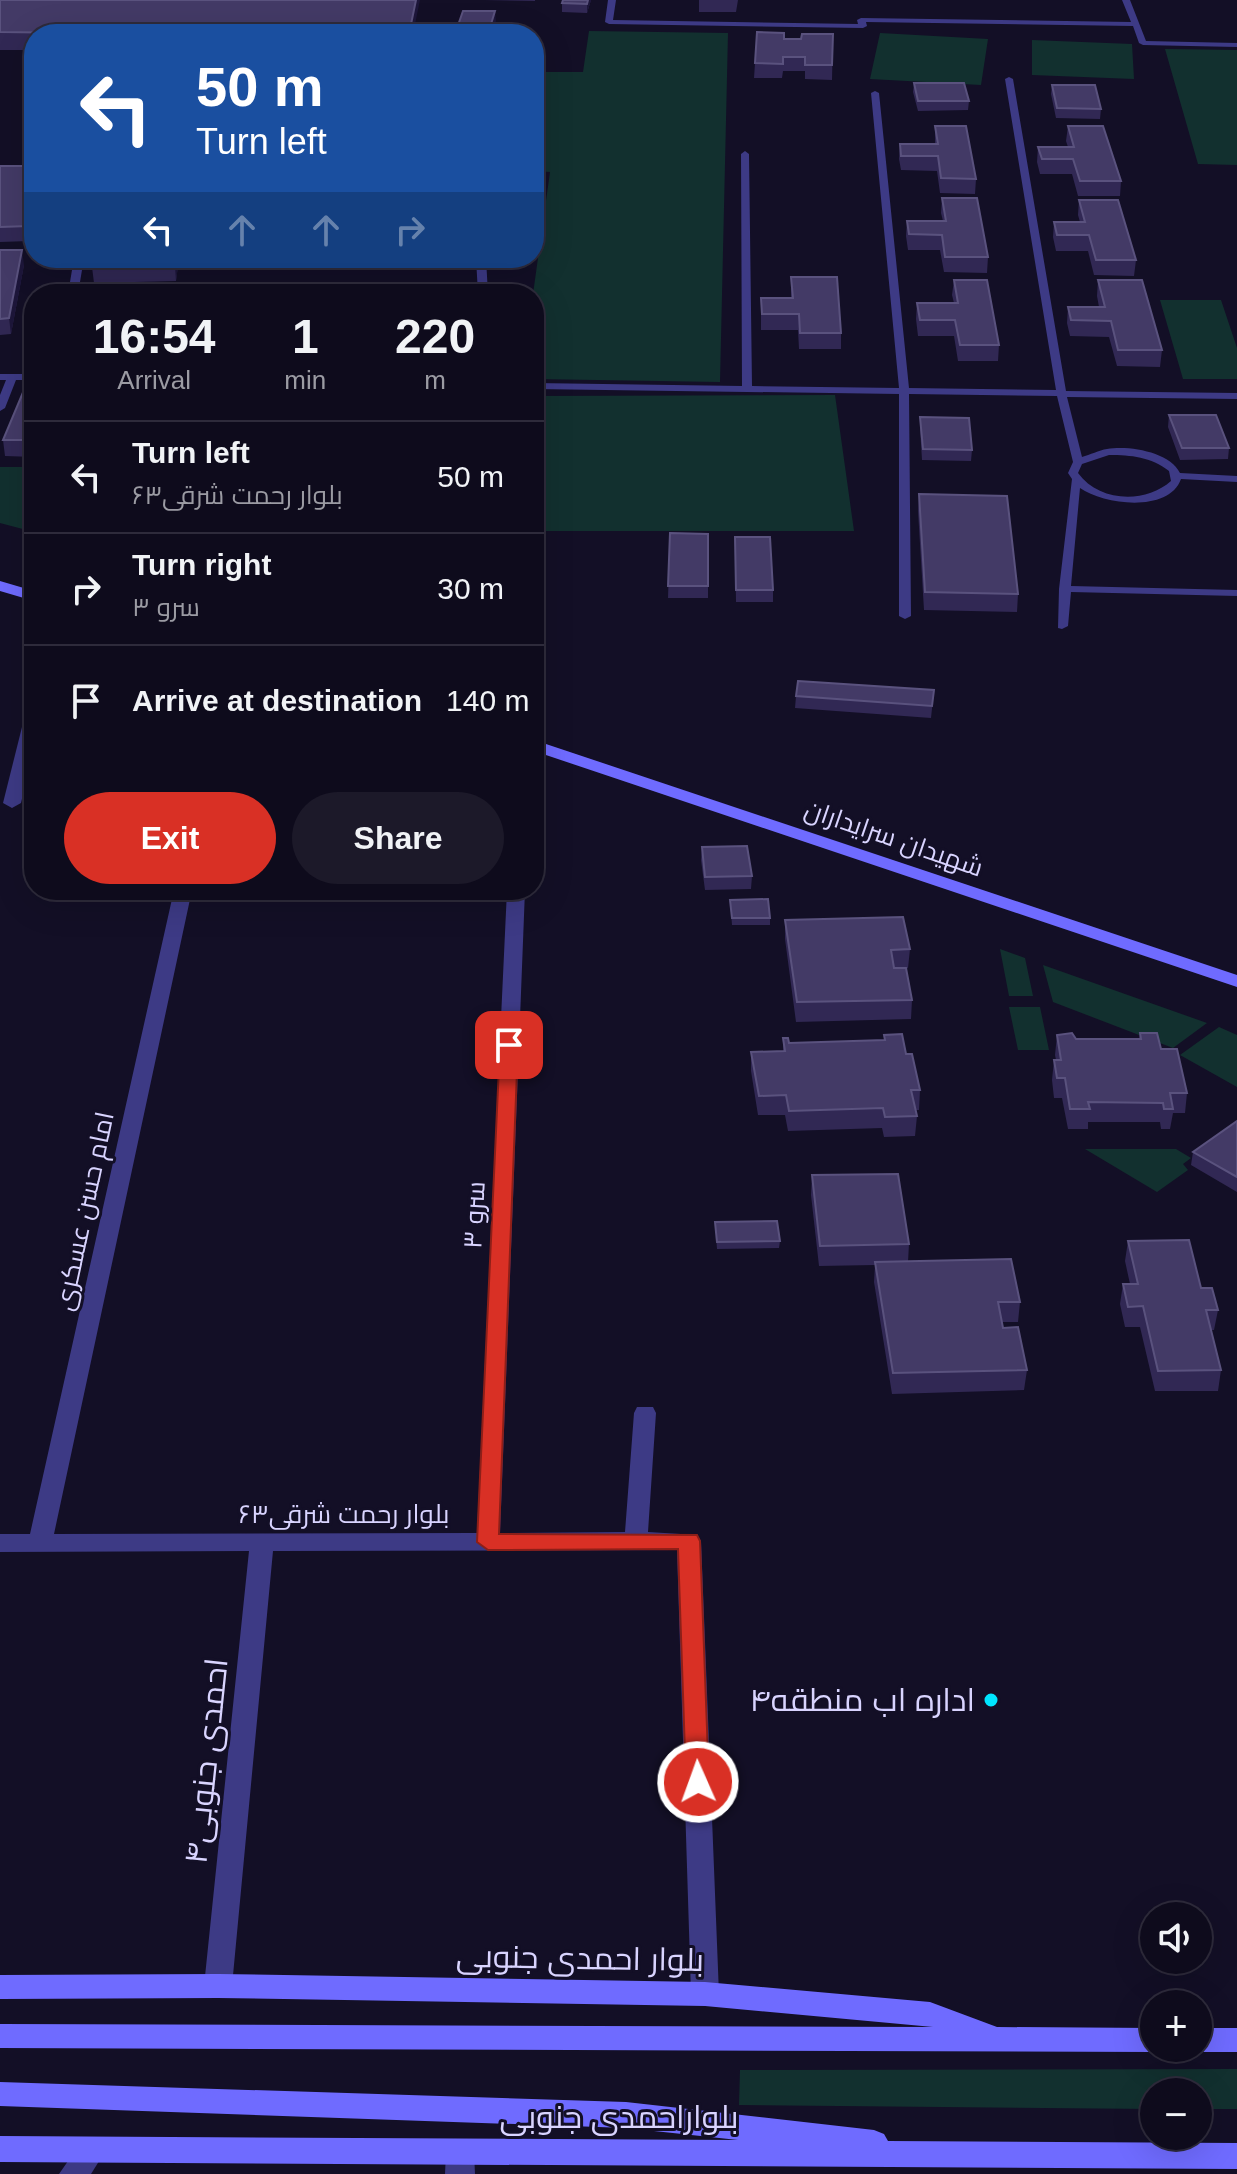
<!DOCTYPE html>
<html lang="en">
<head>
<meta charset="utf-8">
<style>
	:root { --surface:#0e0b1c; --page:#1c1929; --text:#f1f3f6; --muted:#9b9ba3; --line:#2e2b3b; --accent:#d93025 }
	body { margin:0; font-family:Helvetica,Cairo,sans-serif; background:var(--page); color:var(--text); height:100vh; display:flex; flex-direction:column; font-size:30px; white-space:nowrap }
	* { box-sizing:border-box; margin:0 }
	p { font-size:26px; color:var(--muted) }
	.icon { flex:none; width:44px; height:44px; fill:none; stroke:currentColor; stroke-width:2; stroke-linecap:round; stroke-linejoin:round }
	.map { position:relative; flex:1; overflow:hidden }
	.drawer { position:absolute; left:24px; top:284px; width:520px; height:616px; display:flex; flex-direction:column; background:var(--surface); border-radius:32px; box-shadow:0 8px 32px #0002,0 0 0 2px var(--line) }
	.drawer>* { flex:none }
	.hud { position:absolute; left:24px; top:24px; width:520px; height:244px; border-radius:32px; box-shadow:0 8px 32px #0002,0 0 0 2px var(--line); background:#1a4fa0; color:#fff; overflow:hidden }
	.controls { position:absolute; left:1140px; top:1902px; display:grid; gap:16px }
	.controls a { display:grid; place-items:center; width:72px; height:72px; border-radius:50%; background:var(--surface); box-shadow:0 8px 32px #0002,0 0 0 2px var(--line); font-size:40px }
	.pin { position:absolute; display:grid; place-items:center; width:68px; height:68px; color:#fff; margin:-34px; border-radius:16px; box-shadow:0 4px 12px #0006 }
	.me { position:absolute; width:88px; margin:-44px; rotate:358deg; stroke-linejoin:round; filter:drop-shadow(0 0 6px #0008) }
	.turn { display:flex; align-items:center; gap:28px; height:168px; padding:0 40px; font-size:36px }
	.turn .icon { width:104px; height:104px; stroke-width:2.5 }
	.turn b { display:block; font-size:56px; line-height:68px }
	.lanes { display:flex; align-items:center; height:76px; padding:0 40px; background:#0003; justify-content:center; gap:40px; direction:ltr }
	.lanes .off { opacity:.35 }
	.eta { display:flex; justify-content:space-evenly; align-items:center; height:136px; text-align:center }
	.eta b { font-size:48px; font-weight:700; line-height:56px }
	.cta { display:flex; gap:16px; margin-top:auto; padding:16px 40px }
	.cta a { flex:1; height:92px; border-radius:48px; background:var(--accent); color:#fff; font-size:32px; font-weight:700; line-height:92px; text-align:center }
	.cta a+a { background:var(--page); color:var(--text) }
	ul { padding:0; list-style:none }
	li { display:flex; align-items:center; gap:24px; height:112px; padding:0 40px; border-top:2px solid var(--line) }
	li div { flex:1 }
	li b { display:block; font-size:30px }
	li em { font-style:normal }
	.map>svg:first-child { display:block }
	.green { fill:#12302f }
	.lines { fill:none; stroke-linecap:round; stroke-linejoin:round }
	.lane { fill:#3d3a85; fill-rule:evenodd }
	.street { fill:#3d3a85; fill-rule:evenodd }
	.secondary { fill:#6f6bff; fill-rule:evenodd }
	.wall { fill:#312854 }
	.shaded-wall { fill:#1d163a }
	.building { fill:#433a66; stroke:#5a527e; stroke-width:2 }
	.route { fill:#d93025; stroke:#8d1f18; stroke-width:2 }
	.poi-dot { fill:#00e5ff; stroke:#130f26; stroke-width:3 }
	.labels { text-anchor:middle; stroke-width:6; stroke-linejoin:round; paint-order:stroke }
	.street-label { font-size:26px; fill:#d9d4ff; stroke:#130f26 }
	.near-poi-label { font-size:32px; fill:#d9d4ff; stroke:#130f26; text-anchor:end }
	.near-street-label { font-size:32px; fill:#d9d4ff; stroke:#130f26 }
</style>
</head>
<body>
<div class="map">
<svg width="1237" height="2174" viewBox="0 0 1237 2174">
	<rect width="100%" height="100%" fill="#130f26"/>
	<path class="green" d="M589 31 728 33 720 382 534 379 533 294 550 172 534 171V72H583Z
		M880 33 988 39 981 85 870 79Z
		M1032 40 1132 44 1134 79 1032 75Z
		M1165 49 1237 50V165L1198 164Z
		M1160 300H1221L1237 348V379H1183Z
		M835 395 854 531H534V396Z
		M0 467H34V532L0 523Z
		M1000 949 1025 958 1033 996H1009Z
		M1043 965 1207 1023 1173 1048 1053 1002Z
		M1009 1007H1040L1049 1050H1018Z
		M1219 1027 1237 1035V1087L1180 1055Z
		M1085 1149H1176L1191 1158 1183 1164 1188 1170 1157 1192Z
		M1237 2069V2109H1198V2092H1154V2109L739 2105 740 2070Z"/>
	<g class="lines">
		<path class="lane" d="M608 0H616L613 20 858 24 857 20 861 18 1131 22 1122 0H1130L1146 41 1237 43V47L1143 45 1139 43 1133 26 866 22 867 26 863 28 609 24 605 22Z
			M1009 77 1013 79 1066 391 1237 393V399L1067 397 1082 457C1090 455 1099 450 1107 449 1129 445 1170 452 1180 473L1237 476V482L1181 479C1169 513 1104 505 1080 488L1071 586 1237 590V596L1071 592 1068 626 1062 629 1058 628 1059 589 1072 479 1068 473 1073 462 1057 396 909 394 911 616 905 619 899 616V394L534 389V383L742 386 741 154 745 151 749 154 752 386 899 388 871 93 875 91 879 93 909 388 1056 390 1005 79ZM1109 455C1131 455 1151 457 1169 471L1171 481C1145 504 1099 502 1078 473L1082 464Z
			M74 258H84L78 294H68Z
			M476 258H486L488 294H478Z
			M0 374H34V380H16L5 408 0 411V395L6 380H0Z"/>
		<path class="street" d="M34 706V747L21 803 12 808 3 803 26 711Z
			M174 890H192L54 1534 477 1533 507 890H525L500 1533 625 1532 634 1413 637 1407H653L656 1413 648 1532 697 1535 701 1541 719 1994 715 2002 705 2006 695 2002 691 1994 677 1550 273 1551 232 1986 228 1994 218 1998 208 1994 204 1986 249 1551 0 1552V1534H30Z
			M92 2137 102 2141 106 2150 91 2174H59L82 2141Z
			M460 2139 470 2143 474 2152 475 2174H445L446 2152 450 2143Z"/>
		<path class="secondary" d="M0 581 34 591V601L0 591Z
			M534 740 1237 975V987L534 751Z
			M218 1974 705 1982 930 2002 997 2027 1154 2028V2048H1164L1154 2052 0 2048V2024L933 2027 705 2006 218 1998 0 1999V1975Z
			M1198 2028H1237V2052H1198L1188 2049 1198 2048Z
			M0 2082 626 2102 874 2130 884 2134 888 2141 1237 2143V2169L0 2162V2136L738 2140 626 2128 0 2106Z"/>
	</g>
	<path class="wall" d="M0 0 413 34H34V50H0Z
		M484 0H535V1Z
		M591 0 587 13 562 12V3Z
		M699 0H738L736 12H699Z
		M833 34 832 80 805 79V71H783L782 78H754L755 63 784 39H801Z
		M914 83 969 101 968 110 918 111 913 92Z
		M1052 85 1101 109 1100 119 1056 118 1051 94Z
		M935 126 976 179 975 194 940 193 937 171 901 170 899 159 900 144H935Z
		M1068 126 1121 181 1120 196H1078L1072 174H1040L1037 162 1038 147H1068L1066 141Z
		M0 166H34V219L30 241 0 242Z
		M942 198 988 257 987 273 944 272 940 250H908L906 236 907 221H943L941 213Z
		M1079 200 1136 260 1134 276 1094 275 1088 251H1056L1053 237 1054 222H1080L1078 215Z
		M0 250 24 265 11 334 0 335Z
		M94 258H179L176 281 94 283 92 267Z
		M791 277 841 333V349H799L798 330H761V298H791Z
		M954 280 999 345 998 361H958L954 336H918L916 319 917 303H954L952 295Z
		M1098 280 1162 350 1160 367 1117 366 1109 337 1070 336 1067 323 1068 307H1099L1097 296Z
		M34 378V457L5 456 3 440Z
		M1169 415 1229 448 1228 459 1180 460 1168 427Z
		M920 417 972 450 971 461 922 460 920 428Z
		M919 494 1018 594 1017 612 924 610 918 511Z
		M670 533 708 534V598H668Z
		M735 537 773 590V602H736Z
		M934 690 931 718 795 708 796 696Z
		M702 847 752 876 751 889 705 890 701 860Z
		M730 900 770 918V925H732Z
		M785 920 910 949 908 968 906 969 912 1000 911 1019 796 1022 785 939Z
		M1140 1033 1161 1049 1187 1093 1185 1113H1173L1170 1129H1161L1160 1122H1088V1129H1068L1062 1098H1054L1052 1080 1054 1060H1056L1055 1055 1057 1035 1076 1039H1139Z
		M884 1035 906 1054 920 1090 919 1110H916L917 1116 915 1136 884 1137 882 1128 788 1131 785 1115H758L751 1071V1052L783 1051V1038L789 1043 884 1040Z
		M1237 1121V1192L1191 1165 1193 1152Z
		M812 1175 909 1244 908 1262 1020 1302 1018 1322H1002L1003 1328 1027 1370 1024 1390 892 1394 874 1282 875 1265 819 1266 811 1195Z
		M715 1222 780 1241 779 1248 717 1249Z
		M1128 1241 1201 1288 1218 1310 1214 1330H1211L1221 1370 1218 1391H1155L1140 1327H1125L1120 1304 1123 1284H1130L1125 1261Z"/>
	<path class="shaded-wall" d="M416 0H420L413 34H409Z
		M588 0H591L587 13V4Z
		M495 11 496 21 492 34H488Z
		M34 195V219L30 241 28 226Z
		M22 250 24 265 11 334 9 318Z
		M176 258H179L176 281 175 266Z"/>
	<path class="building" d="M0 0H416L409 34H159L0 32Z
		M563 0H588L587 4 562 3Z
		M463 11H495L488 34H455Z
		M757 32 784 33V39H801L802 34H833L832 65H805V57H783V64L755 63Z
		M914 83H964L969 101H918Z
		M1052 85H1095L1101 109 1057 108Z
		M935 126H966L976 179 941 178 938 156H901L900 144H938Z
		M1068 126H1103L1121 181H1080L1073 159H1042L1038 147H1074Z
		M0 166H34V195L28 226 0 227Z
		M942 198H977L988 257H945L942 235 909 234 907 221H946Z
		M1079 200H1118L1136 260H1096L1089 235H1057L1054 222H1085Z
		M0 250H22L9 318 0 319Z
		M94 258H176L175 266 92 267Z
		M791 277H837L841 333H800L799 314H762L761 298H793Z
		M954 280H987L999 345H960L955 320H920L917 303H958Z
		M1098 280H1142L1162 350H1118L1111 321 1071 320 1068 307H1105Z
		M29 378H34V440H3Z
		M1169 415H1216L1229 448H1182Z
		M920 417 969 418 972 450 923 449Z
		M919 494 1007 496 1018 594 925 592Z
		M670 533 708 534V586H668Z
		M735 537H770L773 590H736Z
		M798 681 934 690 932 706 796 696Z
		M747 846 752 876 705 877 702 847Z
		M768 899 770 918H732L730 900Z
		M903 917 910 949 891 950 894 968H906L912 1000 797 1002 785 920Z
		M1072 1033 1076 1039H1141L1140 1033H1157L1161 1049H1177L1187 1093H1170L1173 1109H1164L1163 1103 1088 1102 1090 1109H1070L1065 1078H1057L1054 1060H1061L1057 1035Z
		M902 1034 906 1054H912L920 1090H911L917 1116 885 1117 883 1108 789 1111 786 1095 759 1096 751 1052 785 1051 783 1038H788L789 1043 885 1040 884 1035Z
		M1237 1121V1177L1193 1152Z
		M898 1174 909 1244 820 1246 812 1175Z
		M777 1221 780 1241 717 1242 715 1222Z
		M1189 1240 1201 1288H1212L1218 1310H1206L1221 1370 1158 1371 1143 1306 1128 1307 1123 1284H1138L1128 1241Z
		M1011 1259 1020 1302H998L1003 1328 1018 1327 1027 1370 893 1373 875 1262Z"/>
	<path class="route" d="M509 1040 518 1045 499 1534 697 1535 700 1541 709 1782 706 1789H689L686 1782 678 1549 488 1550 477 1542 500 1045Z"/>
	<circle class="poi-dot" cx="991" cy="1700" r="8"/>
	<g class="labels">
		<g class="street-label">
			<text transform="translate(894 838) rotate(19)" y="9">شهیدان سرایداران</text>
			<text transform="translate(84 1211) rotate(-78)" y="9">امام حسن عسکری</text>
			<text transform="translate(474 1215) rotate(-87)" y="9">سرو ۳</text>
			<text x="344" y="1523">بلوار رحمت شرقی۶۳</text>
		</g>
		<g class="near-poi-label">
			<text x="975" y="1711">اداره اب منطقه۴</text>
		</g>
		<g class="near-street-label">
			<text transform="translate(206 1761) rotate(-84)" y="11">احمدی جنوبی۴</text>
			<text transform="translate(580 1958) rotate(1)" y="11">بلوار احمدی جنوبی</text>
			<text x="619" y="2128">بلواراحمدی جنوبی</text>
		</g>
	</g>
</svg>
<div class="controls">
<a><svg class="icon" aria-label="sound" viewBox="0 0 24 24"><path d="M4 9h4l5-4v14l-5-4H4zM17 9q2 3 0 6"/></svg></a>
<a>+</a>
<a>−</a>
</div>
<div class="pin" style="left:509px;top:1045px;background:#d93025"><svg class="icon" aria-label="arrive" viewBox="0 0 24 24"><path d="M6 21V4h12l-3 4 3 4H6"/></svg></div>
<svg class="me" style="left:698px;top:1782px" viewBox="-20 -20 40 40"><circle r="17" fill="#d93025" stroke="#fff" stroke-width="3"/><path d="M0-11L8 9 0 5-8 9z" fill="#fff"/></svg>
<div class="hud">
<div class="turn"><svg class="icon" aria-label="left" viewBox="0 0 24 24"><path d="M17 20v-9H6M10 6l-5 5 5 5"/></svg><div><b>50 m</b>Turn left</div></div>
<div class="lanes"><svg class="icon" aria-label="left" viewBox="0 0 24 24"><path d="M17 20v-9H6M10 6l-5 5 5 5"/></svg><svg class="icon off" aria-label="ahead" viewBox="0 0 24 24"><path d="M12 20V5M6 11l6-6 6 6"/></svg><svg class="icon off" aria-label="ahead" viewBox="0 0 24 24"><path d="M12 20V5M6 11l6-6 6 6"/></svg><svg class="icon off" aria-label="right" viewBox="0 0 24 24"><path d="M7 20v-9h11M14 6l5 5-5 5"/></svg></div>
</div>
<section class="drawer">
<div class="eta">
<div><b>16:54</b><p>Arrival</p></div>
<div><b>1</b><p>min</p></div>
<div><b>220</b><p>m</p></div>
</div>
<ul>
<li><svg class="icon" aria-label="left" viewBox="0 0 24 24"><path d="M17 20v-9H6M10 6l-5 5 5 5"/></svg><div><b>Turn left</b><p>بلوار رحمت شرقی۶۳</p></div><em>50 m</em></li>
<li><svg class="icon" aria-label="right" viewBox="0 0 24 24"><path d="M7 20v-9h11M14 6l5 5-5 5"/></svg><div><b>Turn right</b><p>سرو ۳</p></div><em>30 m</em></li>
<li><svg class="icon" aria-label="arrive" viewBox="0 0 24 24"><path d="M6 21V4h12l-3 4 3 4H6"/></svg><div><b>Arrive at destination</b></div><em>140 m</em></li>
</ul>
<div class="cta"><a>Exit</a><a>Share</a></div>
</section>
</div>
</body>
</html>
